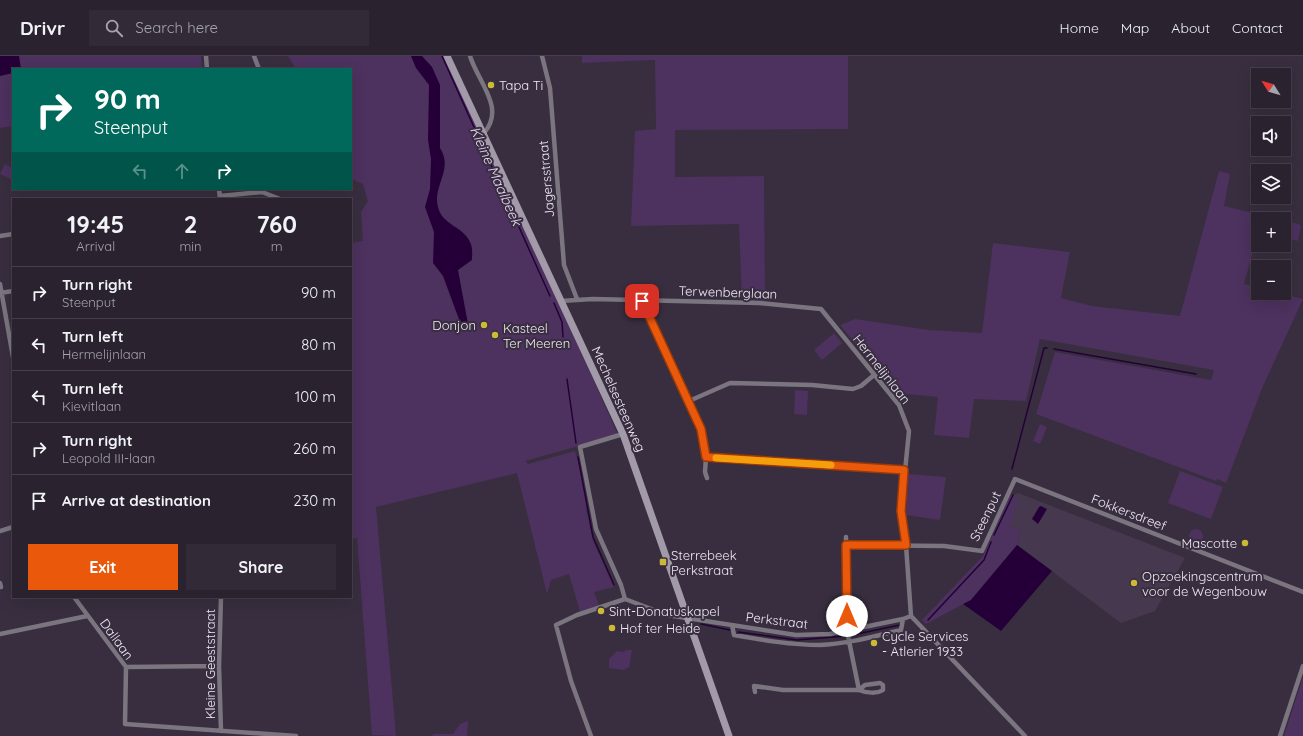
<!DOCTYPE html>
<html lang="en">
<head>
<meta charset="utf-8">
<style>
	:root { --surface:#2a222f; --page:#322a37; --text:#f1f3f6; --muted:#a5a4aa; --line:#463f4b; --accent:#ea580c }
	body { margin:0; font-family:Quicksand,sans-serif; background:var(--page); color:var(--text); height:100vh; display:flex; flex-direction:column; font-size:15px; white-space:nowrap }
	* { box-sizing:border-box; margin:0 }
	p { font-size:13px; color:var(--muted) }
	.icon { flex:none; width:22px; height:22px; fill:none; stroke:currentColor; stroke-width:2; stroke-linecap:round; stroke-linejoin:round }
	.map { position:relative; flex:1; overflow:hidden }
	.side { position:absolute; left:12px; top:142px; width:340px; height:400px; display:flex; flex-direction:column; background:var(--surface); border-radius:0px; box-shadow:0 4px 16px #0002,0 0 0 1px var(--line) }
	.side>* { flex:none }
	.guide { position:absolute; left:12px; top:12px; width:340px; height:122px; border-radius:0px; box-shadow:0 4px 16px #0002,0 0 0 1px var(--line); background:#00695c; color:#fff; overflow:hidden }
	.needle { width:26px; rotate:307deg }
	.controls { position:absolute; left:1251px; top:12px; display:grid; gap:8px }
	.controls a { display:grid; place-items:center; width:40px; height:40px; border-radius:0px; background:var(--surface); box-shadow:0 4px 16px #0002,0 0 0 1px var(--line); font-size:20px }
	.pin { position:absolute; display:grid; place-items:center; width:34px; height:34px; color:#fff; margin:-17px; border-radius:8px; box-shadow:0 2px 6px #0006 }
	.me { position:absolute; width:44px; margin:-22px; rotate:0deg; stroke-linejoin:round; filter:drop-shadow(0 0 3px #0008) }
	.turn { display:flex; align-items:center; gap:14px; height:84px; padding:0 16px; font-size:18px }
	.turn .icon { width:52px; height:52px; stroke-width:2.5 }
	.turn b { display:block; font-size:28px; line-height:34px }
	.lanes { display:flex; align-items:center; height:38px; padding:0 16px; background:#0003; justify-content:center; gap:20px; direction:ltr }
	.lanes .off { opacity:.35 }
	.eta { display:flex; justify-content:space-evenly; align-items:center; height:68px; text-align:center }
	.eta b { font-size:24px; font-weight:700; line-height:28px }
	.button { display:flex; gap:8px; margin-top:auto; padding:8px 16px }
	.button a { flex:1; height:46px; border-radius:0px; background:var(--accent); color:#fff; font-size:16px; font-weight:700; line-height:46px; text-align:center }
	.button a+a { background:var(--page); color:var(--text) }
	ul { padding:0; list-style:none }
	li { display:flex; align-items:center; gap:12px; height:52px; padding:0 16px; border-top:1px solid var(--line) }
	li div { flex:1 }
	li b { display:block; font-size:15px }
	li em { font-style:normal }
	header { display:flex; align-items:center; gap:24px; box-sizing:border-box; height:56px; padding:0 20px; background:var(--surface); border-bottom:1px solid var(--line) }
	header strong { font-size:19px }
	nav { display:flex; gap:22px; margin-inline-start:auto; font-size:14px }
	.search { width:280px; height:36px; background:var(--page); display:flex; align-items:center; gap:10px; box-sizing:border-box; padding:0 14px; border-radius:0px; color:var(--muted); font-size:15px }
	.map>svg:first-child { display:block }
	.built { fill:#46394f }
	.green { fill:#4d315f }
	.water { fill:#250038 }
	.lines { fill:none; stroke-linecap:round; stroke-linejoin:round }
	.stream { stroke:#250038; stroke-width:1.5 }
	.minor { stroke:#7a757e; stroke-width:4.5 }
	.secondary { stroke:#a29aa8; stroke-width:7 }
	.route-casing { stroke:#983908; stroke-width:10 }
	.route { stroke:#ea580c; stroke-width:7 }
	.slow { stroke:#f59e0b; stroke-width:7 }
	.poi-dot { fill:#ccb938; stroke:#382e3f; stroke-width:1.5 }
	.labels { text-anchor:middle; stroke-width:4; stroke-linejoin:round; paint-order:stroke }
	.poi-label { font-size:13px; fill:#efe9f4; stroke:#382e3f; text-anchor:start }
	.street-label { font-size:13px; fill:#efe9f4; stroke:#382e3f }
	.water-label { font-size:14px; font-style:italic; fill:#e7d3f6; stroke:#382e3f }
</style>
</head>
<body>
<header>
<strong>Drivr</strong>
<div class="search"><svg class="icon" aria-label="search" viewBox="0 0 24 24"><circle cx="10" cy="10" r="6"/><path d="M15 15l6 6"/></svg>Search here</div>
<nav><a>Home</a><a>Map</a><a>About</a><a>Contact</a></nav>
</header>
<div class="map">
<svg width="1303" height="680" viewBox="0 0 1303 680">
	<rect width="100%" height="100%" fill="#382e3f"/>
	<path class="built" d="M1018 437 1185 502 1155 555 1121 567 1017 489 1021 474 1010 470V440Z"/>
	<path class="green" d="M0 0H201L202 13H13V70L0 72Z
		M288 0H445L534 190 618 379 525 405 528 408 575 395 584 428 588 455 585 447 593 485 614 531 594 536 599 549 580 556 569 518 551 524 547 538 517 417 376 451 396 680 372 679 357 482 351 483V187L363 185 361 156 368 145 363 128 351 123V13H296Z
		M582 0H848V73L675 74V121L764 120 765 245H742L739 168 631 170 635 75 656 73 655 4 582 7Z
		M5 108 13 112V124L0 118Z
		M1219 115 1230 118 1224 150 1278 163H1258V177L1244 228 1258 231V237H1280L1303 243 1263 330 1226 427 1217 423 1216 425 1036 358 1055 296 1211 324 1214 314 1040 283 1026 345 974 343 969 382 934 379 938 341 907 338 901 344 840 269 855 263 929 274 982 277 993 187 1070 196 1061 242 1092 250 1180 260Z
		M1284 164 1301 169 1298 185 1284 182Z
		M834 277 842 287 822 304 814 294Z
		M795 334 808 335 807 359 794 358Z
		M1040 368 1047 371 1040 388 1033 385Z
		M1180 415 1223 431 1211 463 1168 447Z
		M908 418 946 421 940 464 906 459Z
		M1010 440 1019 443 1010 470 1021 474 1017 489 971 544 926 568 922 564 983 500Z
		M1189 480a7 7 0 1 1 14 0a7 7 0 1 1-14 0Z
		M626 594H632L629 611 624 614 609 612V603L617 595 623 596Z
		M1303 621V680H1284Z
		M468 665 467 680H432L433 678H453L460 668Z"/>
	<path class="water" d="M0 0H19L21 13H13V17L0 20Z
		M411 0H422L432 11 440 29V92C454 114 432 130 438 151 442 169 464 171 470 186 473 191 472 199 472 204L458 214 468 268 460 266 443 220 433 207 434 176 425 151 430 133 431 103 428 84 429 29 416 12Z
		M1041 450 1047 453 1038 468 1032 463 1039 451Z
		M1017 489 1052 515 1001 575 963 548 971 544Z"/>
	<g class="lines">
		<path class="stream" d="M442 0 550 240
			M554 247 562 266 563 281
			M1054 293 1196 318
			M567 323 576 387
			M578 401 593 481 614 529
			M1012 413 1044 292H1047
			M994 479 1013 439
			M928 564 984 504 991 486
			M701 568 730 574
			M738 576 797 584 846 580
			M852 579 900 569"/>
		<path class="minor" d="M206 0 207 13
			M254 0 259 13
			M470 0C478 26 506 52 484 77
			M542 0 550 32 564 209 577 243
			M219 133 220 143
			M220 140 262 136 280 143
			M0 180 13 178
			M0 228 13 301
			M0 237 13 235
			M561 245 593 243 759 247 821 253 899 349 909 375 901 455 906 489 911 560
			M642 245 701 373 706 401 705 416 707 422
			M689 345 730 327 812 329 853 333 861 330 874 319
			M623 378 580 391 596 473 621 529 625 543
			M706 401 904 414
			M0 475 13 471
			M846 481 847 575 859 634
			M846 489 944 490 982 495 1015 423 1303 536
			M0 527 1 531
			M74 541 126 611 125 668 296 680
			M221 541 219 610 221 675
			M911 560 1025 680
			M732 569 734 579C762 584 791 589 820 589 847 588 875 580 901 574L903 563
			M0 578 87 560
			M126 611 219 610
			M755 636 754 630 783 634H859C866 637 877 638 883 634V629L880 627 865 629 859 634
			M591 680 571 625 556 569 577 559 625 543 667 559 796 579 830 578 903 563 911 560
			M1280 680 1303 610"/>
		<path class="secondary" d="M447 0 623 378 729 680"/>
	</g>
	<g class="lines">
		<defs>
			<path id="route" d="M642 245 701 373 706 401 904 414 901 455 906 489H846L847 560"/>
		</defs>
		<use href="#route" class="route-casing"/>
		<use href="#route" class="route"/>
		<path class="slow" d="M716 402 831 409"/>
	</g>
	<g class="poi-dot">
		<circle cx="491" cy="29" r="4"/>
		<circle cx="484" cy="269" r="4"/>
		<circle cx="495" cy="279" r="4"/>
		<circle cx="1245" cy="487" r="4"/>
		<rect x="659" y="502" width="8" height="8" rx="2"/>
		<circle cx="1134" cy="527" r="4"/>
		<circle cx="601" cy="555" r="4"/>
		<circle cx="612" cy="572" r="4"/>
		<circle cx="874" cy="587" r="4"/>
	</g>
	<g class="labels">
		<g class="poi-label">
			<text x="499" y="34">Tapa Ti</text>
			<text x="476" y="274" text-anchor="end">Donjon</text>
			<text x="503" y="277">Kasteel<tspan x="503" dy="15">Ter Meeren</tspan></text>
			<text x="1237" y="492" text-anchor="end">Mascotte</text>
			<text x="671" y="504">Sterrebeek<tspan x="671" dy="15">Perkstraat</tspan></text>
			<text x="1142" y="525">Opzoekingscentrum<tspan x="1142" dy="15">voor de Wegenbouw</tspan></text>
			<text x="609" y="560">Sint-Donatuskapel</text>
			<text x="620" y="577">Hof ter Heide</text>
			<text x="882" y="585">Cycle Services<tspan x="882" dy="15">- Atlerier 1933</tspan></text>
		</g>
		<g class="street-label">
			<text transform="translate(546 123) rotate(-95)" y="5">Jagersstraat</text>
			<text transform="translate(728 236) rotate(2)" y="5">Terwenberglaan</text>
			<text transform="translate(882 313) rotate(52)" y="5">Hermelijnlaan</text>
			<text transform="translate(619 343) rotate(66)" y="5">Mechelsesteenweg</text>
			<text transform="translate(1129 456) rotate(21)" y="5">Fokkersdreef</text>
			<text transform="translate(985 460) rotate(-64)" y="5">Steenput</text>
			<text transform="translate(777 564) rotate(7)" y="5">Perkstraat</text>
			<text transform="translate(117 583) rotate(54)" y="5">Dallaan</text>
			<text transform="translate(210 608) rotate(-90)" y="5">Kleine Geeststraat</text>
		</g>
		<g class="water-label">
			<text transform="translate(496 120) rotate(66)" y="5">Kleine Maalbeek</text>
		</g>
	</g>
</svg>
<div class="controls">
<a><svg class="needle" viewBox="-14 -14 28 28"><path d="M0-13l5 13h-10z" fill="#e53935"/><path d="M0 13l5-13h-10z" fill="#a5a4aa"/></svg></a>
<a><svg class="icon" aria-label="sound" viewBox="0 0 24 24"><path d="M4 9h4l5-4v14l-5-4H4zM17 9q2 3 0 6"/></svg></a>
<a><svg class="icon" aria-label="layers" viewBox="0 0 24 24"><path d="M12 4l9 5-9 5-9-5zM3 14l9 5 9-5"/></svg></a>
<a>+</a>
<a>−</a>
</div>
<div class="pin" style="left:642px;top:245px;background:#d93025"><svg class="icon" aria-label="arrive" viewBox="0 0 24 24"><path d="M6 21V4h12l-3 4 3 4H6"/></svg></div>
<svg class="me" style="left:847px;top:560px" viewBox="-20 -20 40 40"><circle r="19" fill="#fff"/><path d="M0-13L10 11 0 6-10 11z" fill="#ea580c"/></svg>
<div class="guide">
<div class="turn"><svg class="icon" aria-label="right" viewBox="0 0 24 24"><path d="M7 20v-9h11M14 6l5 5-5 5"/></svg><div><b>90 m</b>Steenput</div></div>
<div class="lanes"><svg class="icon off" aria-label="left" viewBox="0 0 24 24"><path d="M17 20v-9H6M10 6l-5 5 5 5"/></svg><svg class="icon off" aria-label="ahead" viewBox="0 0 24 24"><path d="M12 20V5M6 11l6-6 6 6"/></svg><svg class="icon" aria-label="right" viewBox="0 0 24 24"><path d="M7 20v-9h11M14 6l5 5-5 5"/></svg></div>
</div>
<section class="side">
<div class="eta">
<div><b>19:45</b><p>Arrival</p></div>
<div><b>2</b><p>min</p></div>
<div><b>760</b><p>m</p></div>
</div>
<ul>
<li><svg class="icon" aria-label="right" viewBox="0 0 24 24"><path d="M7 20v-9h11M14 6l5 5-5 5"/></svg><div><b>Turn right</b><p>Steenput</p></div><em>90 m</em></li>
<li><svg class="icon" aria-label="left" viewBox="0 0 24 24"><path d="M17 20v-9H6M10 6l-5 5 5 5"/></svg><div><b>Turn left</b><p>Hermelijnlaan</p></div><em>80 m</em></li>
<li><svg class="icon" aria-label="left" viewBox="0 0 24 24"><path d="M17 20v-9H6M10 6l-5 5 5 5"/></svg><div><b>Turn left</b><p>Kievitlaan</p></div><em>100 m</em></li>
<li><svg class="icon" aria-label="right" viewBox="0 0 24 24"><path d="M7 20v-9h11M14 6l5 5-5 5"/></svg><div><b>Turn right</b><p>Leopold III-laan</p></div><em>260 m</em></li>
<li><svg class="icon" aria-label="arrive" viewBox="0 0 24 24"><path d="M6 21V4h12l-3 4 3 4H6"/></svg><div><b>Arrive at destination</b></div><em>230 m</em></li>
</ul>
<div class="button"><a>Exit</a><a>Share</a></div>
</section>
</div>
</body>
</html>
